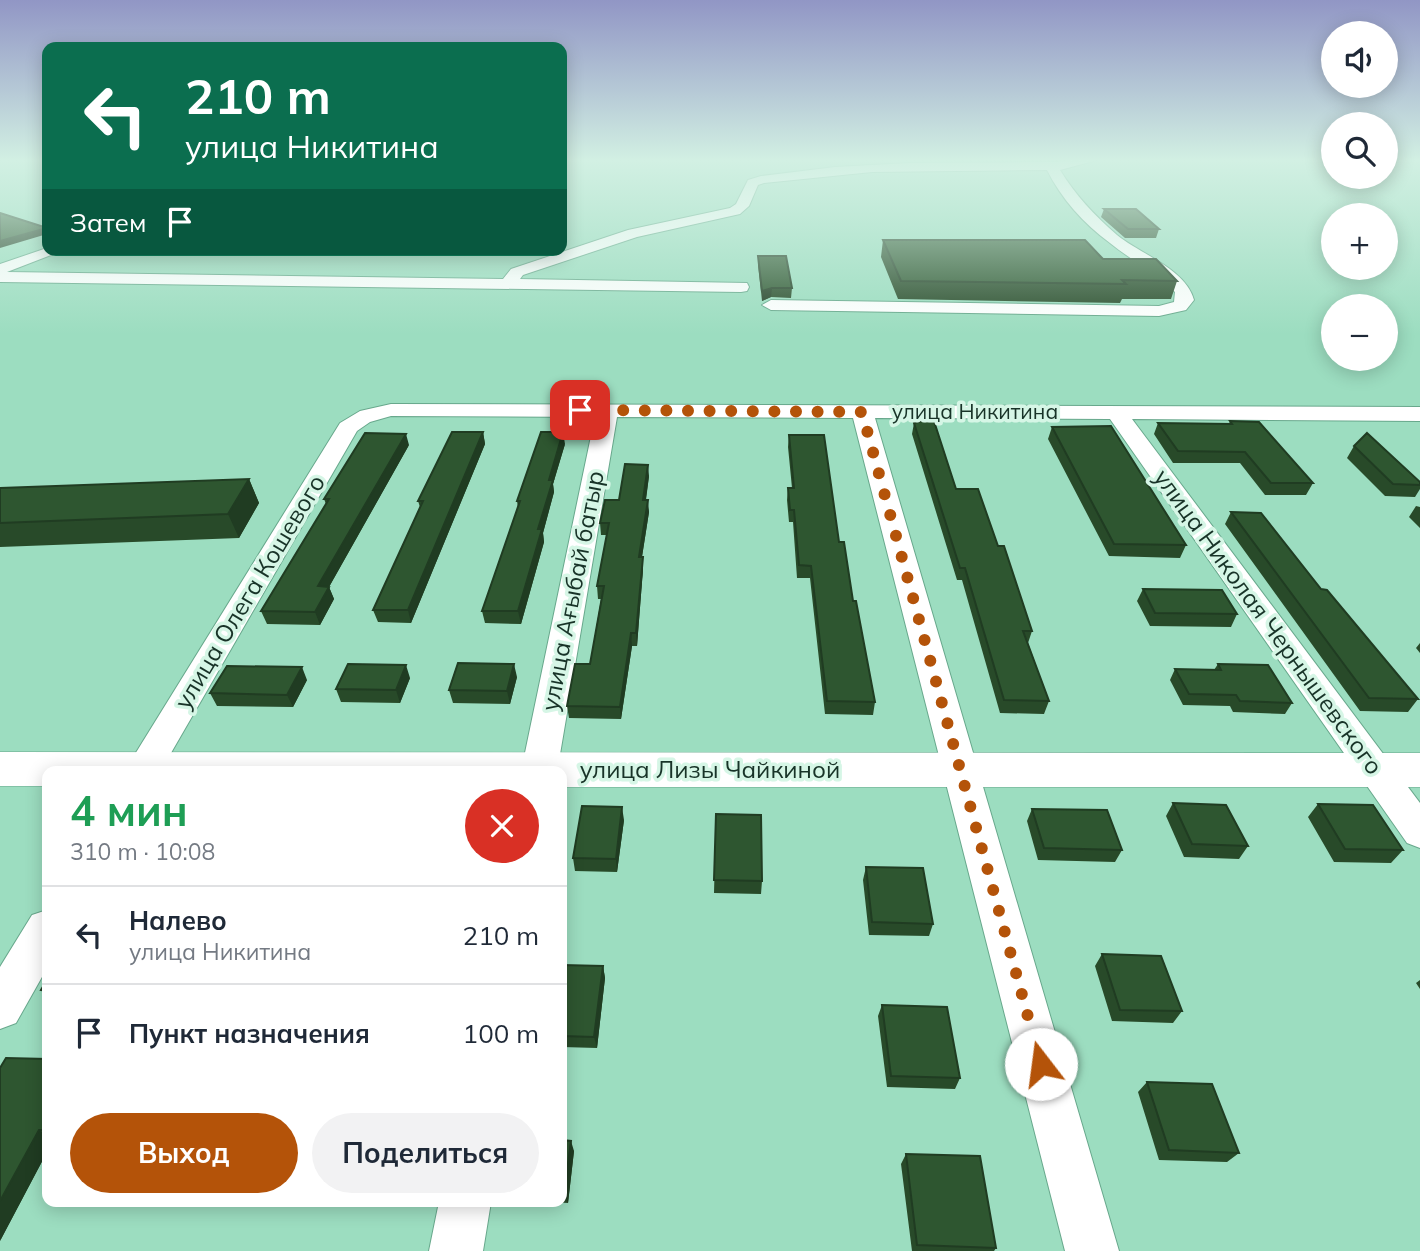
<!DOCTYPE html>
<html lang="ru">
<head>
<meta charset="utf-8">
<style>
	:root { --surface:#fff; --page:#f2f2f3; --text:#1f2937; --muted:#747a83; --line:#e0e1e3; --accent:#b45309 }
	body { margin:0; font-family:Mulish,sans-serif; background:var(--page); color:var(--text); height:100vh; display:flex; flex-direction:column; font-size:26px; white-space:nowrap }
	* { box-sizing:border-box; margin:0 }
	p { font-size:23px; color:var(--muted) }
	.icon { flex:none; width:38px; height:38px; fill:none; stroke:currentColor; stroke-width:2; stroke-linecap:round; stroke-linejoin:round }
	.map { position:relative; flex:1; overflow:hidden }
	.panel { position:absolute; left:42px; top:766px; width:525px; height:441px; display:flex; flex-direction:column; background:var(--surface); border-radius:14px; box-shadow:0 4px 18px #0003 }
	.panel>* { flex:none }
	.hud { position:absolute; left:42px; top:42px; width:525px; height:214px; border-radius:14px; box-shadow:0 4px 18px #0003; background:#0b6e4f; color:#fff; overflow:hidden }
	.tools { position:absolute; left:1321px; top:21px; display:grid; gap:14px }
	.tools a { display:grid; place-items:center; width:77px; height:77px; border-radius:50%; background:var(--surface); box-shadow:0 4px 18px #0003; font-size:35px }
	.pin { position:absolute; display:grid; place-items:center; width:60px; height:60px; color:#fff; margin:-30px; border-radius:14px; box-shadow:0 4px 10px #0006 }
	.me { position:absolute; width:77px; margin:-38px; rotate:345deg; stroke-linejoin:round; filter:drop-shadow(0 0 5px #0008) }
	.turn { display:flex; align-items:center; gap:24px; height:147px; padding:0 28px; font-size:32px }
	.turn .icon { width:91px; height:91px; stroke-width:2.5 }
	.turn b { display:block; font-size:49px; line-height:60px }
	.then { display:flex; align-items:center; height:66px; padding:0 28px; background:#0003; gap:14px; font-size:26px }
	.round { display:grid; place-items:center; flex:none; width:74px; height:74px; border-radius:37px; background:var(--page) }
	.overview { display:flex; align-items:center; justify-content:space-between; height:119px; padding:0 28px }
	h1 { font-size:42px; font-weight:700; line-height:52px; color:#1e9e55 }
	.button { display:flex; gap:14px; margin-top:auto; padding:14px 28px }
	.button a { flex:1; height:80px; border-radius:42px; background:var(--accent); color:#fff; font-size:28px; font-weight:700; line-height:80px; text-align:center }
	.button a+a { background:var(--page); color:var(--text) }
	ul { padding:0; list-style:none }
	li { display:flex; align-items:center; gap:21px; height:98px; padding:0 28px; border-top:2px solid var(--line) }
	li div { flex:1 }
	li b { display:block; font-size:26px }
	li em { font-style:normal }
	.map>svg:first-child { display:block }
	.lines { fill:none; stroke-linecap:round; stroke-linejoin:round }
	.minor-casing { stroke:#68a88c; stroke-width:2 }
	.tertiary-casing { stroke:#68a88c; stroke-width:1 }
	.minor { fill:#fff; fill-rule:evenodd }
	.tertiary { fill:#fff; fill-rule:evenodd }
	.wall { fill:#284a29 }
	.shaded-wall { fill:#203c22 }
	.building { fill:#2e5630; stroke:#203c22; stroke-width:2 }
	.route { stroke:#b45309; stroke-width:12; stroke-dasharray:0 21.6 }
	.labels { text-anchor:middle; stroke-width:7; stroke-linejoin:round; paint-order:stroke }
	.far-street-label { font-size:21px; fill:#183328; stroke:#d6f6e6 }
	.street-label { font-size:24px; fill:#183328; stroke:#d6f6e6 }
</style>
</head>
<body>
<div class="map">
<svg width="1420" height="1251" viewBox="0 0 1420 1251">
	<rect width="100%" height="100%" fill="#9cddc0"/>
	<g class="lines">
		<defs>
			<path id="minor" d="M1076 159H1101L1060 170C1076 196 1094 215 1117 235 1140 254 1186 269 1194 300L1186 310 1159 316 771 310 762 305 771 300 1159 306 1174 302 1175 292C1156 273 1131 260 1110 243 1084 224 1061 198 1047 170L872 172 764 183 758 185 749 206 740 214 637 237 523 275 520 279 747 283 749 287 747 291 741 292 0 282V264L47 248V250H64L7 272 503 279 511 269 628 230 730 208 736 204 748 180 761 176 835 167 909 163 1057 162Z
				M391 404 1420 407V421L1132 419 1420 803V848L1407 843 1110 419 875 418 1119 1251H1065L853 418 617 417 557 772H521L595 417 391 416 370 422 357 431 160 772H124L340 423 360 411Z
				M47 910V968L16 1023 0 1029V967L32 915Z
				M439 1202H491L483 1251H429Z"/>
			<path id="tertiary" d="M0 752 1420 753V787H562V772H47V786H0Z"/>
		</defs>
		<use href="#minor" class="minor-casing"/>
		<use href="#tertiary" class="tertiary-casing"/>
		<use href="#minor" class="minor"/>
		<use href="#tertiary" class="tertiary"/>
	</g>
	<path class="wall" d="M1104 209 1159 229 1156 238H1125L1101 217Z
		M883 240 1103 259 1177 281 1171 299H1122L1120 303 898 299 881 257Z
		M758 256 792 288 791 298 771 297 762 301 758 265Z
		M1230 421 1313 483 1306 495H1265L1240 463H1173L1154 434 1158 423 1229 424Z
		M914 423 956 489 998 546 1032 631 1028 643 1049 701 1044 714 1000 713 962 580H957L912 434Z
		M1052 427 1186 545 1180 558 1109 556 1048 439Z
		M483 432 485 444 411 623 378 622 373 610 420 507 418 501Z
		M789 435 839 542 875 702 873 715 825 714 810 578H797L793 522H789L787 500 788 488H792L788 447Z
		M565 444 553 484 554 492 543 533 544 542 521 624 485 623 482 611 518 508 517 501Z
		M409 445 329 587 334 599 320 625 267 624 261 611 326 504 324 499Z
		M1354 446 1420 482V489L1415 497 1385 496 1347 458Z
		M649 476 646 500 649 512 642 557 643 569 637 646H632L621 719 569 718 567 706 590 664 601 599H598L597 586 607 535H601L600 523 619 500Z
		M249 479 259 503 239 538 0 547V488Z
		M1416 506 1420 507V528L1409 517Z
		M1231 512 1321 589 1418 699 1408 712 1360 711 1225 524Z
		M1143 589 1237 614 1231 627 1150 626 1137 601Z
		M1420 643V653L1416 648Z
		M1218 664 1292 703 1285 714 1233 712 1230 706 1183 705 1170 680 1175 669 1214 670Z
		M517 677 510 704 453 703 449 690Z
		M410 678 400 703 341 702 336 689Z
		M307 680 293 707 217 706 210 693Z
		M1173 803 1248 846 1239 859 1184 857 1166 816Z
		M1318 804 1403 850 1391 863 1334 862 1308 817Z
		M1032 809 1122 850 1115 862 1038 860 1027 821Z
		M716 814 762 881 761 894 714 893Z
		M624 820 617 872 575 871 573 858Z
		M866 867 933 924 929 936 869 935 863 880Z
		M1102 954 1182 1011 1173 1023 1112 1021 1095 966Z
		M562 965 603 966 605 978 597 1048 562 1047Z
		M47 980V996L41 990Z
		M1420 980V989L1416 983Z
		M882 1005 960 1078 955 1089 887 1087 878 1016Z
		M47 1059V1152L0 1241Z
		M1147 1082 1239 1153 1227 1162 1159 1160 1138 1092Z
		M562 1140 574 1151 568 1203 552 1202H562Z
		M906 1154 996 1248 994 1251H912L901 1164Z"/>
	<path class="shaded-wall" d="M47 228V234L0 248V241Z
		M772 288 771 297 762 301V291Z
		M483 432 485 444 411 623 408 610Z
		M563 432 565 444 553 484 554 492 543 533 544 542 521 624 518 611 549 480Z
		M406 434 409 445 329 587 334 599 320 625 315 612 318 586Z
		M648 465 649 476 644 512 643 500Z
		M249 479 259 503 239 538 228 514Z
		M648 500 649 512 640 569 639 557Z
		M643 557V569L637 646 636 633Z
		M631 633 632 646 621 719 620 707Z
		M514 664 517 677 510 704 507 691Z
		M406 665 410 678 400 703 396 690Z
		M302 667 307 680 293 707 287 695Z
		M622 807 624 820 617 872 616 859Z
		M603 966 605 978 597 1048 594 1037Z
		M39 1130 47 1136V1152L0 1241V1201Z
		M571 1141 574 1151 568 1203 564 1194Z"/>
	<path class="building" d="M1104 209H1136L1159 229H1128Z
		M0 213 47 228 0 241Z
		M883 240H1085L1103 259H1156L1177 281 1122 280 1126 284 901 281Z
		M758 256H786L792 288H772L762 291Z
		M933 418 956 489H978L998 546H1004L1032 631H1023L1049 701 1004 700 965 568H960L914 423Z
		M1230 421 1259 422 1313 483H1271L1245 452 1178 451 1158 423 1232 424Z
		M1111 426 1186 545 1114 544 1052 427Z
		M452 432H483L408 610H373L423 501H418Z
		M541 432H563L549 480H553L538 529H542L518 611H482L520 501H517Z
		M365 433 406 434 318 586 329 587 315 612 261 611 329 499H324Z
		M1367 433 1420 482V485L1393 484 1354 446Z
		M789 435H824L839 542H844L853 601H856L875 702 827 701 811 566 799 565 794 510H790L788 488H794Z
		M625 464 648 465 643 500H648L639 557H643L636 633H631L620 707 567 706 575 664H590L604 586H597L609 523H600L605 500H619Z
		M249 479 228 514 0 523V488Z
		M1231 512 1261 513 1321 589 1327 590 1418 699 1369 698Z
		M1143 589 1222 590 1237 614 1155 613Z
		M458 663 514 664 507 691 449 690Z
		M348 664 406 665 396 690 336 689Z
		M1218 664 1268 665 1292 703 1240 701 1236 695 1189 694 1175 669 1221 670Z
		M227 666 302 667 287 695 210 693Z
		M1173 803 1226 805 1248 846 1192 844Z
		M1318 804 1373 805 1403 850 1345 849Z
		M582 806 622 807 616 859 573 858Z
		M1032 809 1107 810 1122 850 1044 848Z
		M716 814 761 815 762 881 714 880Z
		M866 867 923 868 933 924 872 922Z
		M1102 954 1161 956 1182 1011 1120 1010Z
		M562 965 603 966 594 1037 562 1036Z
		M47 980V991L41 990Z
		M882 1005 947 1007 960 1078 891 1076Z
		M6 1058 47 1059V1130H39L0 1201V1068Z
		M1147 1082 1212 1084 1239 1153 1169 1150Z
		M562 1140 571 1141 564 1194H562Z
		M906 1154 980 1156 996 1248 917 1245Z"/>
	<linearGradient id="sky" x2="0" y2="1"><stop stop-color="#9196c5"/><stop offset="0.48" stop-color="#d2f0e3"/><stop offset="1" stop-color="#d2f0e3" stop-opacity="0"/></linearGradient>
	<rect width="1420" height="334" fill="url(#sky)"/>
	<g class="lines">
		<path class="route" d="M580 410 862 412 1041 1064"/>
	</g>
	<g class="labels">
		<g class="far-street-label">
			<text x="975" y="419">улица Никитина</text>
		</g>
		<g class="street-label">
			<text transform="translate(573 591) rotate(-79)" y="8">улица Ағыбай батыр</text>
			<text transform="translate(250 592) rotate(-59)" y="8">улица Олега Кошевого</text>
			<text transform="translate(1268 622) rotate(54)" y="8">улица Николая Чернышевского</text>
			<text x="710" y="778">улица Лизы Чайкиной</text>
		</g>
	</g>
</svg>
<div class="tools">
<a><svg class="icon" aria-label="sound" viewBox="0 0 24 24"><path d="M4 9h4l5-4v14l-5-4H4zM17 9q2 3 0 6"/></svg></a>
<a><svg class="icon" aria-label="search" viewBox="0 0 24 24"><circle cx="10" cy="10" r="6"/><path d="M15 15l6 6"/></svg></a>
<a>+</a>
<a>−</a>
</div>
<div class="pin" style="left:580px;top:410px;background:#d93025"><svg class="icon" aria-label="arrive" viewBox="0 0 24 24"><path d="M6 21V4h12l-3 4 3 4H6"/></svg></div>
<svg class="me" style="left:1041px;top:1064px" viewBox="-20 -20 40 40"><circle r="19" fill="#fff"/><path d="M0-13L10 11 0 6-10 11z" fill="#b45309"/></svg>
<div class="hud">
<div class="turn"><svg class="icon" aria-label="left" viewBox="0 0 24 24"><path d="M17 20v-9H6M10 6l-5 5 5 5"/></svg><div><b>210 m</b>улица Никитина</div></div>
<div class="then">Затем<svg class="icon" aria-label="arrive" viewBox="0 0 24 24"><path d="M6 21V4h12l-3 4 3 4H6"/></svg></div>
</div>
<section class="panel">
<div class="overview"><div><h1>4 мин</h1><p>310 m · 10:08</p></div><a class="round" style="background:#d93025;color:#fff"><svg class="icon" aria-label="close" viewBox="0 0 24 24"><path d="M6 6l12 12M18 6L6 18"/></svg></a></div>
<ul>
<li><svg class="icon" aria-label="left" viewBox="0 0 24 24"><path d="M17 20v-9H6M10 6l-5 5 5 5"/></svg><div><b>Налево</b><p>улица Никитина</p></div><em>210 m</em></li>
<li><svg class="icon" aria-label="arrive" viewBox="0 0 24 24"><path d="M6 21V4h12l-3 4 3 4H6"/></svg><div><b>Пункт назначения</b></div><em>100 m</em></li>
</ul>
<div class="button"><a>Выход</a><a>Поделиться</a></div>
</section>
</div>
</body>
</html>
